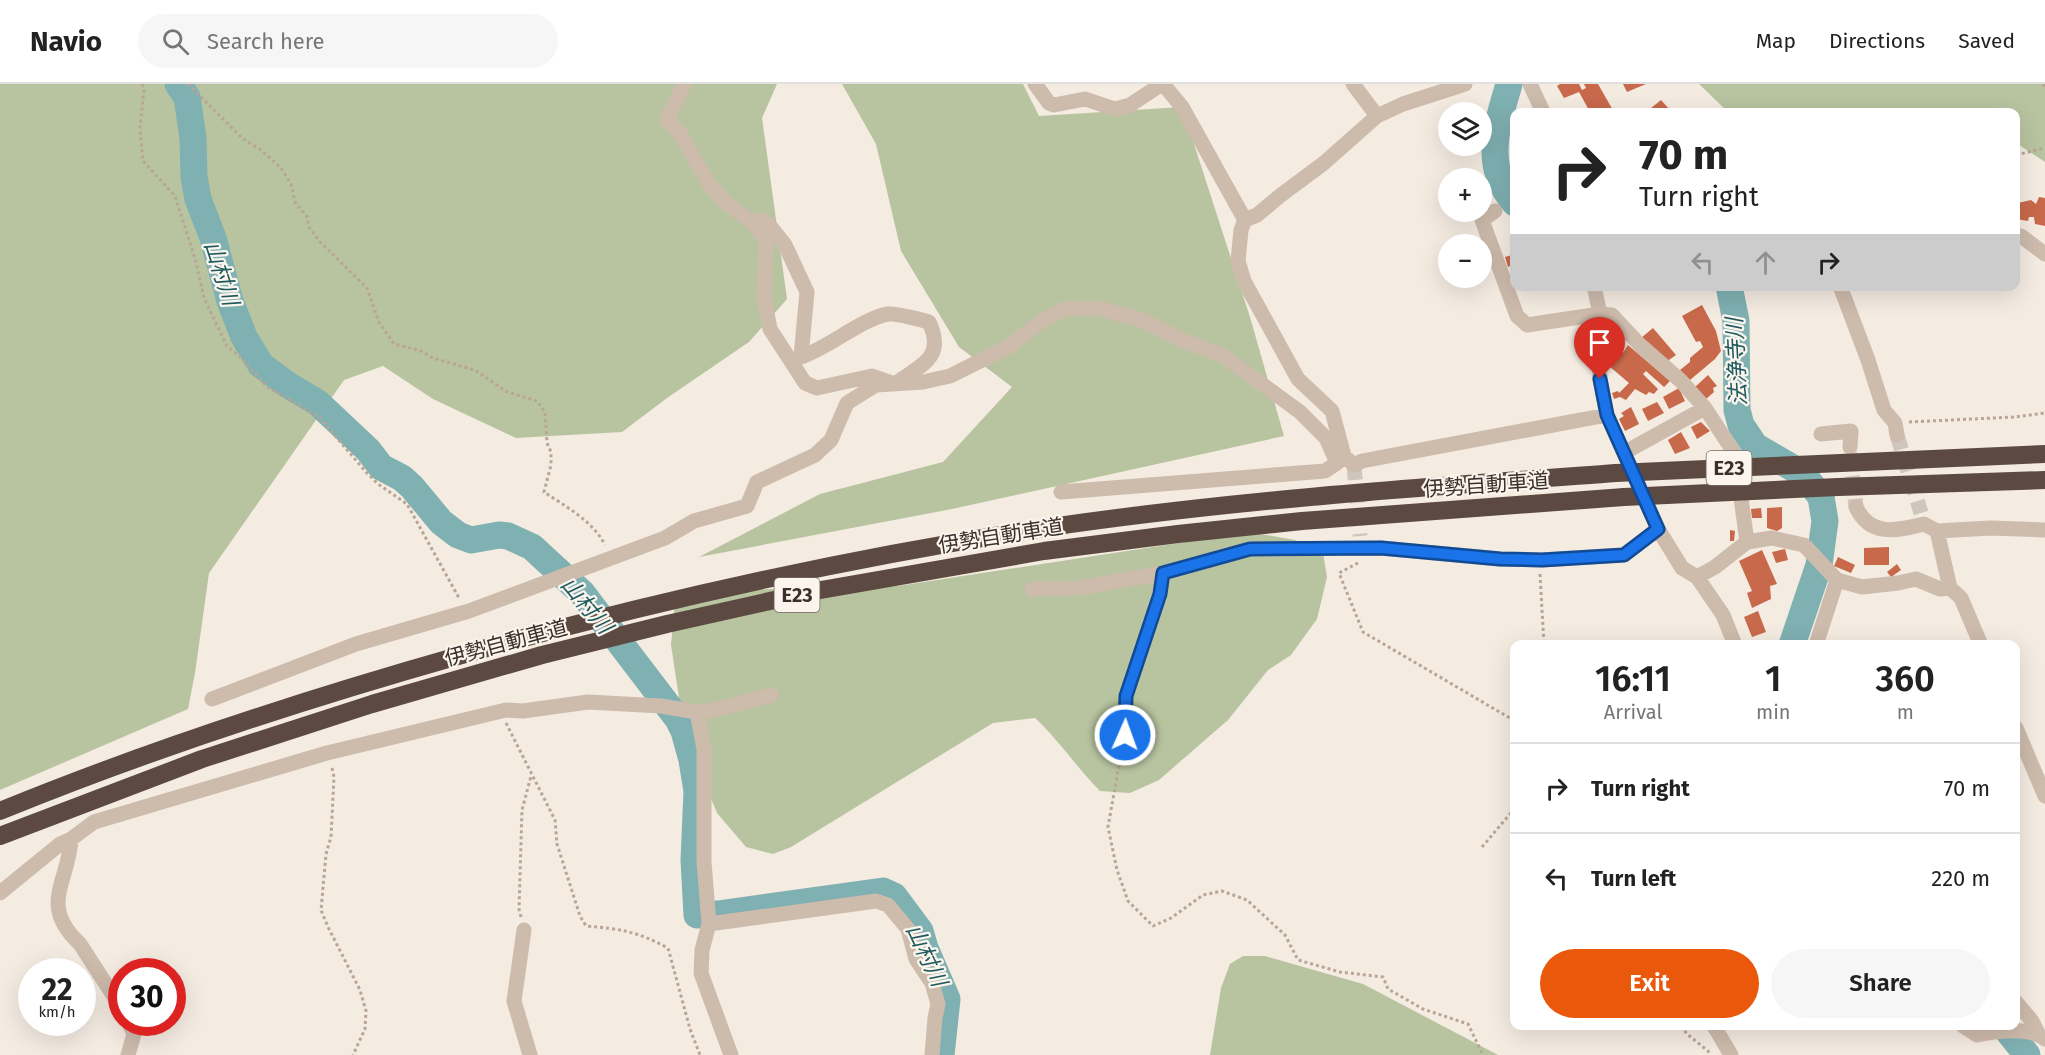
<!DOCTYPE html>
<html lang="en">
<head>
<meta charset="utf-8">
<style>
	:root { --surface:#fff; --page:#f6f6f6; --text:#222; --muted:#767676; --line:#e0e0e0; --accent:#ea580c }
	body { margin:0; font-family:"Fira Sans","Noto Sans JP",sans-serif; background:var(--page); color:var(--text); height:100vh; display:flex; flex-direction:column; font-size:22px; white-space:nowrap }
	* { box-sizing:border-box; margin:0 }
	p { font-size:20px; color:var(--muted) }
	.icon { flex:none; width:33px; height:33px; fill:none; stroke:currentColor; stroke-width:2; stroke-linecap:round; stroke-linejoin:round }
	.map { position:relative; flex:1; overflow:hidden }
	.side { position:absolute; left:1510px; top:556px; width:510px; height:390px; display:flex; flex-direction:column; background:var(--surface); border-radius:12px; box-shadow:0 6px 24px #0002 }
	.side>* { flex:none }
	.hud { position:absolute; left:1510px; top:24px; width:510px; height:183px; border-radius:12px; box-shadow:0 6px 24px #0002; background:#fff; color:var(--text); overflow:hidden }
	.tools { position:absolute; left:1438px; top:18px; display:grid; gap:12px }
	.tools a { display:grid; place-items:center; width:54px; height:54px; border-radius:50%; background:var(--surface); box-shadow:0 6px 24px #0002; font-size:30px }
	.speed { position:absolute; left:18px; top:874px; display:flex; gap:12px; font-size:30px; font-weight:700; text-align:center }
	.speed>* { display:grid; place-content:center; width:78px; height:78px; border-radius:50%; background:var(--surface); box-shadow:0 6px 24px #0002; line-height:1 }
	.speed small { font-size:15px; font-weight:400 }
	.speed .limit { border:9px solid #d22; background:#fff; color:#111 }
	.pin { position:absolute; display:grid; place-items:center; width:51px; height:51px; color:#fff; margin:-62px -26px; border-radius:50% 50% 50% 0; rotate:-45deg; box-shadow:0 0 6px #0007 }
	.pin .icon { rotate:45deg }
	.me { position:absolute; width:66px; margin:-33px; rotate:2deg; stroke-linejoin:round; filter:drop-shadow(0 0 4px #0008) }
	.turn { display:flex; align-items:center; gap:21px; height:126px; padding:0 30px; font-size:27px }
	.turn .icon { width:78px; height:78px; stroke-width:2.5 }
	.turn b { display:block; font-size:42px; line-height:51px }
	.lanes { display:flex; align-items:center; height:57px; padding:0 30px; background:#0003; justify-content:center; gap:30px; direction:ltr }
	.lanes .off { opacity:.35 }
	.eta { display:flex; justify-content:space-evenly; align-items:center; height:102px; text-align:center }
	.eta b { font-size:36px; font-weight:600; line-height:42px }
	.cta { display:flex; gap:12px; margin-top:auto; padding:12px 30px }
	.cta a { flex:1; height:69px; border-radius:36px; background:var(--accent); color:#fff; font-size:24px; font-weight:600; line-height:69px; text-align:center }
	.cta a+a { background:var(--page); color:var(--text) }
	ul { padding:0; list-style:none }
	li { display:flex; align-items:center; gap:18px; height:90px; padding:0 30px; border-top:2px solid var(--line) }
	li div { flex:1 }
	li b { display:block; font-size:22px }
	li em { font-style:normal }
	header { display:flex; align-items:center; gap:36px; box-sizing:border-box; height:84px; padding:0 30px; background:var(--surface); border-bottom:2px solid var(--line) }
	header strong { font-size:28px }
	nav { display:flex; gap:33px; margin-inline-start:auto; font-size:21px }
	.search { width:420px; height:54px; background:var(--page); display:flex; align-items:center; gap:15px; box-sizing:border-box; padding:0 21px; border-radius:33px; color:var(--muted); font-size:22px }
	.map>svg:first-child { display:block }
	.green { fill:#b8c4a0 }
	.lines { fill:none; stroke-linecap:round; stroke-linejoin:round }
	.river { stroke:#7fb0b2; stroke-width:27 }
	.building { fill:#c8694b }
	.minor-tunnel { stroke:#cfc6bd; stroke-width:15; stroke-dasharray:15 8; stroke-linecap:butt }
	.path { stroke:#b9a596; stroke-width:3; stroke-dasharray:3 3; stroke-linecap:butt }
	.minor { stroke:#cdbbac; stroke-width:15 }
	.motorway { stroke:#5c4a42; stroke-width:18 }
	.motorway-bridge { stroke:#5c4a42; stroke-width:18 }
	.route-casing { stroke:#114b97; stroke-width:15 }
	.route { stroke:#1a73e8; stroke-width:10 }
	.labels { text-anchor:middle; stroke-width:4.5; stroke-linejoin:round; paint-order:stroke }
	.shield { fill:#fbf5ee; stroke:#756b66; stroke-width:1.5 }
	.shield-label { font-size:20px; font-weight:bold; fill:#3b302b }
	.street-label { font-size:21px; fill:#3b302b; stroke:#fbf5ee }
	.water-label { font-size:22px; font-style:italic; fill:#1f5a5e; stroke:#fbf5ee }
</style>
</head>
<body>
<header>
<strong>Navio</strong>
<div class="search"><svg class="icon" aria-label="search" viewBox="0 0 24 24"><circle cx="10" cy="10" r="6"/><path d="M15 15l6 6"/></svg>Search here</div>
<nav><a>Map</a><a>Directions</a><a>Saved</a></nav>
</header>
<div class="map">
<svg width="2045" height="971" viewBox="0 0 2045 971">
	<rect width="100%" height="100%" fill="#f4ebe1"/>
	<path class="green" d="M0 0H777L762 34 787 215 749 258 667 314 622 348 516 354 433 315 383 282 344 296 209 489 195 589 188 625 0 706Z
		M842 0H1023L1039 32 1182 23 1250 233 1284 352 952 425 699 473 820 410 943 378 1012 303 959 263 901 167 876 60Z
		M1699 0H2045V78L2016 59V28H1728Z
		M1250 448 1295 456 1323 469 1327 493 1317 535 1291 571 1268 586 1228 636 1159 696 1130 709 1100 707C1077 684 1059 656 1035 634L993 639 791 763 773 770 746 763 717 729 698 683 680 620 671 561 675 518 689 507 898 502Z
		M1243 872H1265L1363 900 1498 971H1210L1221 904 1230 880Z"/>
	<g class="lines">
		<path class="river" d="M178 0 187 13 193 54 194 93 198 115 213 154 230 217 244 253 261 281 288 301 318 319 368 366 381 383 402 394 412 403 441 438 458 451 471 456 499 451 508 452 532 463 582 509 678 635 684 647 692 676 697 707 694 776 697 831 718 830 883 807 894 812 920 847 925 864 947 915 941 971
			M1509 0C1497 42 1482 82 1515 119
			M1729 202 1736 237 1737 326 1741 341 1755 362 1803 390 1821 413 1825 437 1819 481 1792 561
			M2004 942 2027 971"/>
	</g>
	<path class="building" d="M1560 0H1579L1582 6 1586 4 1584 0H1598L1614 28H1590L1579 8 1564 14 1557 2Z
		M1623 0H1646L1627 8Z
		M1661 16 1671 27 1646 28Z
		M2039 113 2045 114V142L2035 140 2034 133H2029L2028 137 2016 135 2018 119 2031 116 2036 120Z
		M1515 170V180L1508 183 1505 173Z
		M1702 221 1716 247 1721 267 1715 275 1690 296 1680 286 1690 278V274L1703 263 1700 257 1696 258 1682 232Z
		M1653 244 1676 271 1666 278 1641 254Z
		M1628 261 1670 297 1664 303 1646 287 1643 290 1658 305 1654 310 1649 308 1646 311 1635 305 1626 316 1620 313 1614 315 1612 309 1618 307 1619 309 1629 299 1609 282 1608 276 1617 266 1623 269Z
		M1708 291 1717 302 1713 304 1714 308 1706 315 1694 304Z
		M1679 304 1685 317 1669 325 1663 313Z
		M1657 318 1664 329 1648 337 1642 325Z
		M1631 323 1639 340 1625 347 1619 335 1624 332 1621 329Z
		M1701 338 1710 347 1697 355 1691 343Z
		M1681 348 1690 364 1675 370 1668 356Z
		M1782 423V444L1777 447 1767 444V424Z
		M1761 424 1762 434H1752L1751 425Z
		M1730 446 1735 447 1734 457H1730Z
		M1889 463V481H1864V464Z
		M1785 465 1788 476 1776 479 1772 468Z
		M1762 466 1777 500 1770 502 1771 515 1752 524 1747 509 1752 507 1739 477Z
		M1838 473 1855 481 1851 489 1834 482Z
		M1897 480 1901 486 1891 493 1887 488Z
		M1758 527 1766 548 1752 553 1744 533Z"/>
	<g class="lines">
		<path class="minor-tunnel" d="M1897 351 1921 429
			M1850 369 1856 423
			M1354 381 1360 452"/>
		<path class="path" d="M142 0 144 5 140 44 143 77 175 112 196 178 204 214 227 262 240 273 267 303 319 333 366 388 378 400 407 420 459 514
			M188 0 242 54 261 66 280 83 291 100 295 118 307 133 309 143 320 158 367 204 379 238 394 260 419 266 433 274 475 286 507 308 537 317 545 328 547 359 551 368V381L544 408C565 422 593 437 605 461
			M2043 0 2045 4
			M2016 71 2045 64
			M1909 338 2015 333 2045 329
			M1358 479 1339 489 1363 548 1515 637
			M1540 490 1544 561
			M506 639 555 736 557 760 580 832 586 842C621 845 636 847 668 864L690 945 700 971
			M1122 664 1108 743 1117 786 1128 817 1153 842 1171 834 1203 811 1222 807 1247 816 1285 851 1298 876 1340 888 1383 893 1388 905 1423 925 1468 940 1483 971
			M332 684 334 693 331 753 326 770 321 826 328 843 360 906 366 927 365 945 353 971
			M1482 763 1515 724
			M521 833 519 825 522 726 531 692
			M1681 942 1687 950 1708 967 1710 971"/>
		<path class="minor" d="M684 0 667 36 679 48 709 100 725 118 753 139 766 157 764 213 770 245 805 299 817 304 872 292 895 300C921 281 946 274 929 238 923 236 894 229 888 230 861 235 830 263 801 273L807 208 785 161 770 142 761 136 753 139
			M1035 0 1049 19 1054 21 1085 15 1115 25 1130 21 1162 0
			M1163 0 1182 23 1245 136
			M1353 0 1377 32
			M1465 0 1403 20 1377 32 1324 79 1281 111 1257 131 1245 136 1241 146 1238 177 1244 197 1298 295 1332 327 1344 372 1354 381 1362 377 1607 331
			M1530 0 1543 28
			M1495 127 1482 136 1517 232 1527 241 1600 230 1612 231 1640 261 1681 297 1705 324 1735 370 1747 458
			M2016 151 2021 152 2045 170
			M1594 202 1600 230 1598 242 1600 295 1607 331 1658 445 1682 484 1697 493 1723 531 1735 561
			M1840 202 1868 276 1884 326 1895 339 1897 351
			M1821 350 1851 347 1850 363
			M1629 366 1705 324
			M1061 408 1325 387 1337 379
			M1856 423C1870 453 1896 447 1924 440L1937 447 1991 444 2045 446
			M1937 447 1950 504 1961 514 1981 561
			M1697 493 1715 483 1747 458 1772 454 1804 461 1837 496
			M1032 505 1079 504 1163 489 1250 465 1381 464 1500 475 1542 476 1624 471 1658 445
			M1816 561 1837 496 1862 503 1898 499 1916 495 1940 505 1950 504
			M212 615 356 560 469 527 665 454 694 437 747 422 757 398 815 371 831 356 847 319 876 301 923 298 950 292 1008 263 1043 236 1064 225 1097 224 1142 236 1182 256 1222 271 1300 328 1326 354 1337 379 1344 372
			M697 628 704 665V778L709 840 702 866 701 889 731 971
			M2016 644 2045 712
			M1125 651 1126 613 1160 510 1163 489
			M71 755C69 798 38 821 80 860L122 925
			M0 809 60 760 71 755 94 738 327 669 506 626 523 627 588 618 661 622 697 628 715 626 771 611
			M709 840 876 817 888 821 908 845 916 875 932 899 938 920 935 934 932 971
			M524 846 514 917 530 971
			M2016 918 2032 937 2038 949
			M1714 942 1731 971
			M1963 942 1977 951C1997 947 2028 942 2045 955
			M128 971 134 950 129 939"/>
		<path class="motorway" d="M1841 379 2045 370
			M1838 403 2045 396
			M0 727C149 666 303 616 458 572 650 518 846 474 1044 444 1233 416 1425 403 1616 389
			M0 752 202 675 372 620 542 571 667 540 815 507 1044 467 1178 450 1302 437 1624 413"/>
		<path class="motorway-bridge" d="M1616 389 1841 379
			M1624 413 1838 403"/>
	</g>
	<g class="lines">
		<defs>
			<path id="route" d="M1125 651 1126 612 1160 510 1163 489 1250 465 1381 464 1500 475 1542 476 1624 471 1658 445 1607 331 1600 295"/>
		</defs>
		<use href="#route" class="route-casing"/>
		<use href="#route" class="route"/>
	</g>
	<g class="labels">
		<g class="shield">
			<rect x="1706.5" y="367" width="45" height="34" rx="4.5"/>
			<rect x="774.5" y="494" width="45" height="34" rx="4.5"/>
		</g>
		<g class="shield-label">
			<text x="1729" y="391">E23</text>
			<text x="797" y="518">E23</text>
		</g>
		<g class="street-label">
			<text transform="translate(1486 401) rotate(-4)" y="7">伊勢自動車道</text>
			<text transform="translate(1001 452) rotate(-9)" y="7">伊勢自動車道</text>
			<text transform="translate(506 559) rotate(-15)" y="7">伊勢自動車道</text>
		</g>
		<g class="water-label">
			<text transform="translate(222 189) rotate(72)" y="8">山村川</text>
			<text transform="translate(1736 278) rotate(-93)" y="8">法浄寺川</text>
			<text transform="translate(587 521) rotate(50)" y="8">山村川</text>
			<text transform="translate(927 871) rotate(65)" y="8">山村川</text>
		</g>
	</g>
</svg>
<div class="tools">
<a><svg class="icon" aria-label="layers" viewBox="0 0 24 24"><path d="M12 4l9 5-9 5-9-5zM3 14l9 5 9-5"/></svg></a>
<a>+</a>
<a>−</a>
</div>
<div class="speed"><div>22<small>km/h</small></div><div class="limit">30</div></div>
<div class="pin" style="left:1600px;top:295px;background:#d93025"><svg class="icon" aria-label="arrive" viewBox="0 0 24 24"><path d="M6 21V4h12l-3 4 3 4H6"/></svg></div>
<svg class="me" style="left:1125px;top:651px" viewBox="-20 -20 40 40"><circle r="17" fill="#1a73e8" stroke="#fff" stroke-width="3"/><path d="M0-11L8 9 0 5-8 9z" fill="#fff"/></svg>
<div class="hud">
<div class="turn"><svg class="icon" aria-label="right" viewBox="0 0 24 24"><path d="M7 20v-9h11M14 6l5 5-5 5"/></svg><div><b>70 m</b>Turn right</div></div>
<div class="lanes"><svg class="icon off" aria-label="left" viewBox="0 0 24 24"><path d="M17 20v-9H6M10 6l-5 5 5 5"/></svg><svg class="icon off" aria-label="ahead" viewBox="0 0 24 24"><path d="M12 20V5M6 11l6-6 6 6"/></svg><svg class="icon" aria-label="right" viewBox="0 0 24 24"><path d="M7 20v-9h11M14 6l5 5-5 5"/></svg></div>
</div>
<section class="side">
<div class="eta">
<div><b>16:11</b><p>Arrival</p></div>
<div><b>1</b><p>min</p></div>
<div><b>360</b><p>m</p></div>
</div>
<ul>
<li><svg class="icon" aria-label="right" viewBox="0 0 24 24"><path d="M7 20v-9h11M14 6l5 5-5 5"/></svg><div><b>Turn right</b></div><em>70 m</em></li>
<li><svg class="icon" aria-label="left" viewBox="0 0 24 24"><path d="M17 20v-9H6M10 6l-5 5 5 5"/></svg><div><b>Turn left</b></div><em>220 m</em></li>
</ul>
<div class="cta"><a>Exit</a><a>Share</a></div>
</section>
</div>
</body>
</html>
